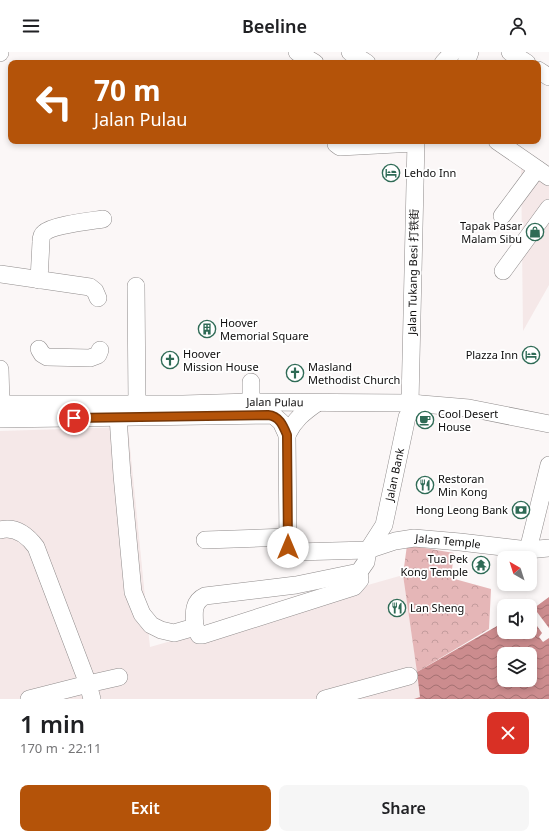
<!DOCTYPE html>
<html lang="en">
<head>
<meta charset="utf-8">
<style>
	:root { --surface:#fff; --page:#f6f6f6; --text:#202124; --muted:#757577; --accent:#b45309 }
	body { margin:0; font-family:"Noto Sans","Noto Sans SC",sans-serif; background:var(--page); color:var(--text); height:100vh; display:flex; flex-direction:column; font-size:15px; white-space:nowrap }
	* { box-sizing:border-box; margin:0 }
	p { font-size:13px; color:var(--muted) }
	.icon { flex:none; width:22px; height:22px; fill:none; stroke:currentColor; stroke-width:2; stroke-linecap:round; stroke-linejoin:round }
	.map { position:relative; height:647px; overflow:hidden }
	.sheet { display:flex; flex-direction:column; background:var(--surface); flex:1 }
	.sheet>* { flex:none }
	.hud { position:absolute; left:8px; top:8px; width:533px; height:84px; border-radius:8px; box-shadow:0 2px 6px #0003; background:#b45309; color:#fff; overflow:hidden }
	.needle { width:26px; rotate:321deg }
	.buttons { position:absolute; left:497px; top:499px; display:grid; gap:8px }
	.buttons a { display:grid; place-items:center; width:40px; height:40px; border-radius:8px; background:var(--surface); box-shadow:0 2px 6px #0003; font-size:20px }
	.pin { position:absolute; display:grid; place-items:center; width:34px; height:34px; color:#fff; margin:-17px; border:2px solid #fff; border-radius:50%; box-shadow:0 1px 4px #0007 }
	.me { position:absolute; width:44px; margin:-22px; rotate:0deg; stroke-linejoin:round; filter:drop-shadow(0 0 3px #0008) }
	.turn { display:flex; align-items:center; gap:14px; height:84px; padding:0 20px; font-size:18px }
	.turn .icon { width:52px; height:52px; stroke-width:2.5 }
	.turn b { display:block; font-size:28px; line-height:34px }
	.round { display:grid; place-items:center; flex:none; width:42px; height:42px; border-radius:8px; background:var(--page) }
	.headline { display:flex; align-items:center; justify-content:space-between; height:68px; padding:0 20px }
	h1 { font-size:24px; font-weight:600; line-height:30px }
	.button { display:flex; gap:8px; margin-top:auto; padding:8px 20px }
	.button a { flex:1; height:46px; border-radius:8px; background:var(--accent); color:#fff; font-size:16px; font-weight:600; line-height:46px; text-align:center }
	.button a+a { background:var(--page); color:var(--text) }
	header { display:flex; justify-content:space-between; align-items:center; height:52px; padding:0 20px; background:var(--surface); font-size:18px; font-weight:600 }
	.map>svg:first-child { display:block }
	.built { fill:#f5e8e8 }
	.park { fill:url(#park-crowns) }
	.water { fill:url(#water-waves); fill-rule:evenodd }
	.pier { fill:#fbf7f7 }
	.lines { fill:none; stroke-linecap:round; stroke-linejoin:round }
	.minor-casing { stroke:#908c8c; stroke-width:18 }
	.minor { stroke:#fff; stroke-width:17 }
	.route-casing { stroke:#753606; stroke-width:10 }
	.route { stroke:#b45309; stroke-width:7 }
	.labels { text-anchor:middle; stroke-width:3.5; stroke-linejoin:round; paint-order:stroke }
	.poi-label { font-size:11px; fill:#0e0d0d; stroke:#fff; text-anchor:start }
	.street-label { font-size:11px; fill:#0e0d0d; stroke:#fff }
</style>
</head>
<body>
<header><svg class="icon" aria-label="menu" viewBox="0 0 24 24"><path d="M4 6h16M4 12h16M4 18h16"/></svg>Beeline<svg class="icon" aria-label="person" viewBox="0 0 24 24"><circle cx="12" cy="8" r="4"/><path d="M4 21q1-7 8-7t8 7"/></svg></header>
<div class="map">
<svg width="549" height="647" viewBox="0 0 549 647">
	<defs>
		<pattern id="park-crowns" width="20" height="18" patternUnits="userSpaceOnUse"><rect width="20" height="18" fill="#e5b6b7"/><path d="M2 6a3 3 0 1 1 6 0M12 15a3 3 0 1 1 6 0" fill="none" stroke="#c39b9c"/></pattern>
		<pattern id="water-waves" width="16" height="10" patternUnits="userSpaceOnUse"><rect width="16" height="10" fill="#cc8c8e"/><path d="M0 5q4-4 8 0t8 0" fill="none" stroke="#a47172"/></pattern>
	</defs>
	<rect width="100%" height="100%" fill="#fbf7f7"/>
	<path class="built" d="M521 109 549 128V233L523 279Z
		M128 375 150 595 403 523 421 645 414 647H0V379Z"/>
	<path class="park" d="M407 493 454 501 451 526 491 537 489 577 417 620 403 523Z"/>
	<path class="water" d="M549 545V647H414L420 645 417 620 504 570V580H530V559ZM504 602H530V628H504Z"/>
	<path class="pier" d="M534 556 549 576V586L543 590 539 585 542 581 530 564V559Z"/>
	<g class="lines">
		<defs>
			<g id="minor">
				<path d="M297 0 315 11"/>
				<path d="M350 0 367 11"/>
				<path d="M510 0 527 11"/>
				<path d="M0 1V0"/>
				<path d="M443 11 453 0"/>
				<path d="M466 11 470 0"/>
				<path d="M538 18 549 25"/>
				<path d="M336 89V92L340 95 415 91"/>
				<path d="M497 89 549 125"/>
				<path d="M502 164 537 117"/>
				<path d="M503 219 549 156"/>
				<path d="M0 222 90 235 95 239 98 246"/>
				<path d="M39 228 41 190C41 187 41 183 44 181 52 173 90 169 103 167"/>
				<path d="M136 234 137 352"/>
				<path d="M39 297 42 302 47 305 90 306 98 303 100 298"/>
				<path d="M0 317 1 352"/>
				<path d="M251 350V330"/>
				<path d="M410 351 416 89"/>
				<path id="s1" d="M0 352H183L251 350 410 351 469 356 549 372"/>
				<path id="s2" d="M118 365 122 423 133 540 142 562 151 573 161 578 174 581 195 575C194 562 192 550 205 544L296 533 359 520 366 510 368 498 384 473 407 365 414 356 419 352"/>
				<path id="s3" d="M0 367 273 363 281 370 287 383 288 495 291 499 296 500 368 498 395 489 414 486 460 490 528 498 549 496"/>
				<path d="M287 383C294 368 304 360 317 351"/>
				<path d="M0 478C15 474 27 483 36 495L88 632 92 647"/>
				<path d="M205 488 287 485"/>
				<path d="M528 498 549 413"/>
				<path d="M195 575 199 583H203L354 535 360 528 359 520"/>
				<path d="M29 647 88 632 119 625"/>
				<path d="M325 647 409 624"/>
			</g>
		</defs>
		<use href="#minor" class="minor-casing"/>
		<use href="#minor" class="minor"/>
	</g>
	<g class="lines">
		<defs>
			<path id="route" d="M74 366 268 363C279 364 283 373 287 383L288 495"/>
		</defs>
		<use href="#route" class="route-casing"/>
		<use href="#route" class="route"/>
	</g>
	<defs>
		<symbol id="hotel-ring" viewBox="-11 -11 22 22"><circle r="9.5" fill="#fff" stroke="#2f6b56" stroke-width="1.5"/><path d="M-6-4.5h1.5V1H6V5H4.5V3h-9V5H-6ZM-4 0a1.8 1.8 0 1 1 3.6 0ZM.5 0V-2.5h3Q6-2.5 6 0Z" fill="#2f6b56"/></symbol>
		<symbol id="shop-ring" viewBox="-11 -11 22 22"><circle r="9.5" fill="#fff" stroke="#2f6b56" stroke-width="1.5"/><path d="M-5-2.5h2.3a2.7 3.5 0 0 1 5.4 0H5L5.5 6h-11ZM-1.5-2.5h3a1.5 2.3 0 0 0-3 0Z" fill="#2f6b56"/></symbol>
		<symbol id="building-ring" viewBox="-11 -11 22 22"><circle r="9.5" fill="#fff" stroke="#2f6b56" stroke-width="1.5"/><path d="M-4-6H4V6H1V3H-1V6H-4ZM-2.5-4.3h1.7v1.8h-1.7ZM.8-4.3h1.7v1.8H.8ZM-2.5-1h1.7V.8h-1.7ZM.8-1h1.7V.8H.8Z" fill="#2f6b56"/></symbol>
		<symbol id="church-ring" viewBox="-11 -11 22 22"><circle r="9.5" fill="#fff" stroke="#2f6b56" stroke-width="1.5"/><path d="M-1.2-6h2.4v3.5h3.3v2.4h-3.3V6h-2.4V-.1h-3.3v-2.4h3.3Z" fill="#2f6b56"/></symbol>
		<symbol id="cafe-ring" viewBox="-11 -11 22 22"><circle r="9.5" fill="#fff" stroke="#2f6b56" stroke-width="1.5"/><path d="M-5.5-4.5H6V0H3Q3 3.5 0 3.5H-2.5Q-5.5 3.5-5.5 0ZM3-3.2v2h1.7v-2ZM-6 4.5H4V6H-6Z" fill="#2f6b56"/></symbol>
		<symbol id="restaurant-ring" viewBox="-11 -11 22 22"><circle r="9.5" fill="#fff" stroke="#2f6b56" stroke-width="1.5"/><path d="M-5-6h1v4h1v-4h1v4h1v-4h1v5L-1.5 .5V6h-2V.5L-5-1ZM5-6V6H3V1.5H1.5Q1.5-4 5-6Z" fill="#2f6b56"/></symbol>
		<symbol id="bank-ring" viewBox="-11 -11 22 22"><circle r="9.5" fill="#fff" stroke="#2f6b56" stroke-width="1.5"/><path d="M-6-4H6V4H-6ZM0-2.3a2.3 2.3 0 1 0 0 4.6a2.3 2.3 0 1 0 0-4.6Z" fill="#2f6b56"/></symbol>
		<symbol id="temple-ring" viewBox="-11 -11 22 22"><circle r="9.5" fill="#fff" stroke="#2f6b56" stroke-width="1.5"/><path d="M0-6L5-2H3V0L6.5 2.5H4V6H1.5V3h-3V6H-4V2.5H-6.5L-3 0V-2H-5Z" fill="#2f6b56"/></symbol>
	</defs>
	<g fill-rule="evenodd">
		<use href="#hotel-ring" x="381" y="111" width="20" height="20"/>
		<use href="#shop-ring" x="525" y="170" width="20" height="20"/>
		<use href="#building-ring" x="197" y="267" width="20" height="20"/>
		<use href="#hotel-ring" x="521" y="293" width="20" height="20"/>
		<use href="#church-ring" x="160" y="298" width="20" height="20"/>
		<use href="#church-ring" x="285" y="311" width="20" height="20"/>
		<use href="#cafe-ring" x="415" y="358" width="20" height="20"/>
		<use href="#restaurant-ring" x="415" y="423" width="20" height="20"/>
		<use href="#bank-ring" x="511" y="448" width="20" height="20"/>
		<use href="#temple-ring" x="471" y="503" width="20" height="20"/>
		<use href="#restaurant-ring" x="387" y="546" width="20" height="20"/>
	</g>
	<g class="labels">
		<g class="poi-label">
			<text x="404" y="125">Lehdo Inn</text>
			<text x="522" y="178" text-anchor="end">Tapak Pasar<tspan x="522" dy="13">Malam Sibu</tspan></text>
			<text x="220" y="275">Hoover<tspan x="220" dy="13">Memorial Square</tspan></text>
			<text x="183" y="306">Hoover<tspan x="183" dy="13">Mission House</tspan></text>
			<text x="518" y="307" text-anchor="end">Plazza Inn</text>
			<text x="308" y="319">Masland<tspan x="308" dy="13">Methodist Church</tspan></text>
			<text x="438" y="366">Cool Desert<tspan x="438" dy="13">House</tspan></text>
			<text x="438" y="431">Restoran<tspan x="438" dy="13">Min Kong</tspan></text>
			<text x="508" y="462" text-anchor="end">Hong Leong Bank</text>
			<text x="468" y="511" text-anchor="end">Tua Pek<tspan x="468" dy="13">Kong Temple</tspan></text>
			<text x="410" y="560">Lan Sheng</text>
		</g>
		<g class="street-label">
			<text transform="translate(413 220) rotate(-89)" y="4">Jalan Tukang Besi 打铁街</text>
			<text dy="4" stroke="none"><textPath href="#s1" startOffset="275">Jalan Pulau</textPath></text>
			<text dy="4" stroke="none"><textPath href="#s2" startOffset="557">Jalan Bank</textPath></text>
			<text dy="4" stroke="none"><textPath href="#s3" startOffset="574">Jalan Temple</textPath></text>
		</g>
	</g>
</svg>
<div class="buttons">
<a><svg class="needle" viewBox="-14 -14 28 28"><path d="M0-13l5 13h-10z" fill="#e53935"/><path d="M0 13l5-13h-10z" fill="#757577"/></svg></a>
<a><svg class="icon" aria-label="sound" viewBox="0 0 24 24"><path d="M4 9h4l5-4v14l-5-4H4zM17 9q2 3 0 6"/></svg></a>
<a><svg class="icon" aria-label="layers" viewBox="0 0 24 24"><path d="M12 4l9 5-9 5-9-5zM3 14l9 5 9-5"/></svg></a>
</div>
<div class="pin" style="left:74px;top:366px;background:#d93025"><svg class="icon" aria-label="arrive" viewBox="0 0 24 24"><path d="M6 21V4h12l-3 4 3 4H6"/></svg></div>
<svg class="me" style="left:288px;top:495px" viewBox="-20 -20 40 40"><circle r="19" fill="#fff"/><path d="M0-13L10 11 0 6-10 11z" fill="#b45309"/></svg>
<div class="hud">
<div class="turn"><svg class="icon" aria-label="left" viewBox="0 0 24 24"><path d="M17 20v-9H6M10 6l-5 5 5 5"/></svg><div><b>70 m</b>Jalan Pulau</div></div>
</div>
</div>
<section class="sheet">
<div class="headline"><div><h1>1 min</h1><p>170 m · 22:11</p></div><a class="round" style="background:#d93025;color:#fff"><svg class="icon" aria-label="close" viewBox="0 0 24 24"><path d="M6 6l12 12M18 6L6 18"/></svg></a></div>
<div class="button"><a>Exit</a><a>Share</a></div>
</section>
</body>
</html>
